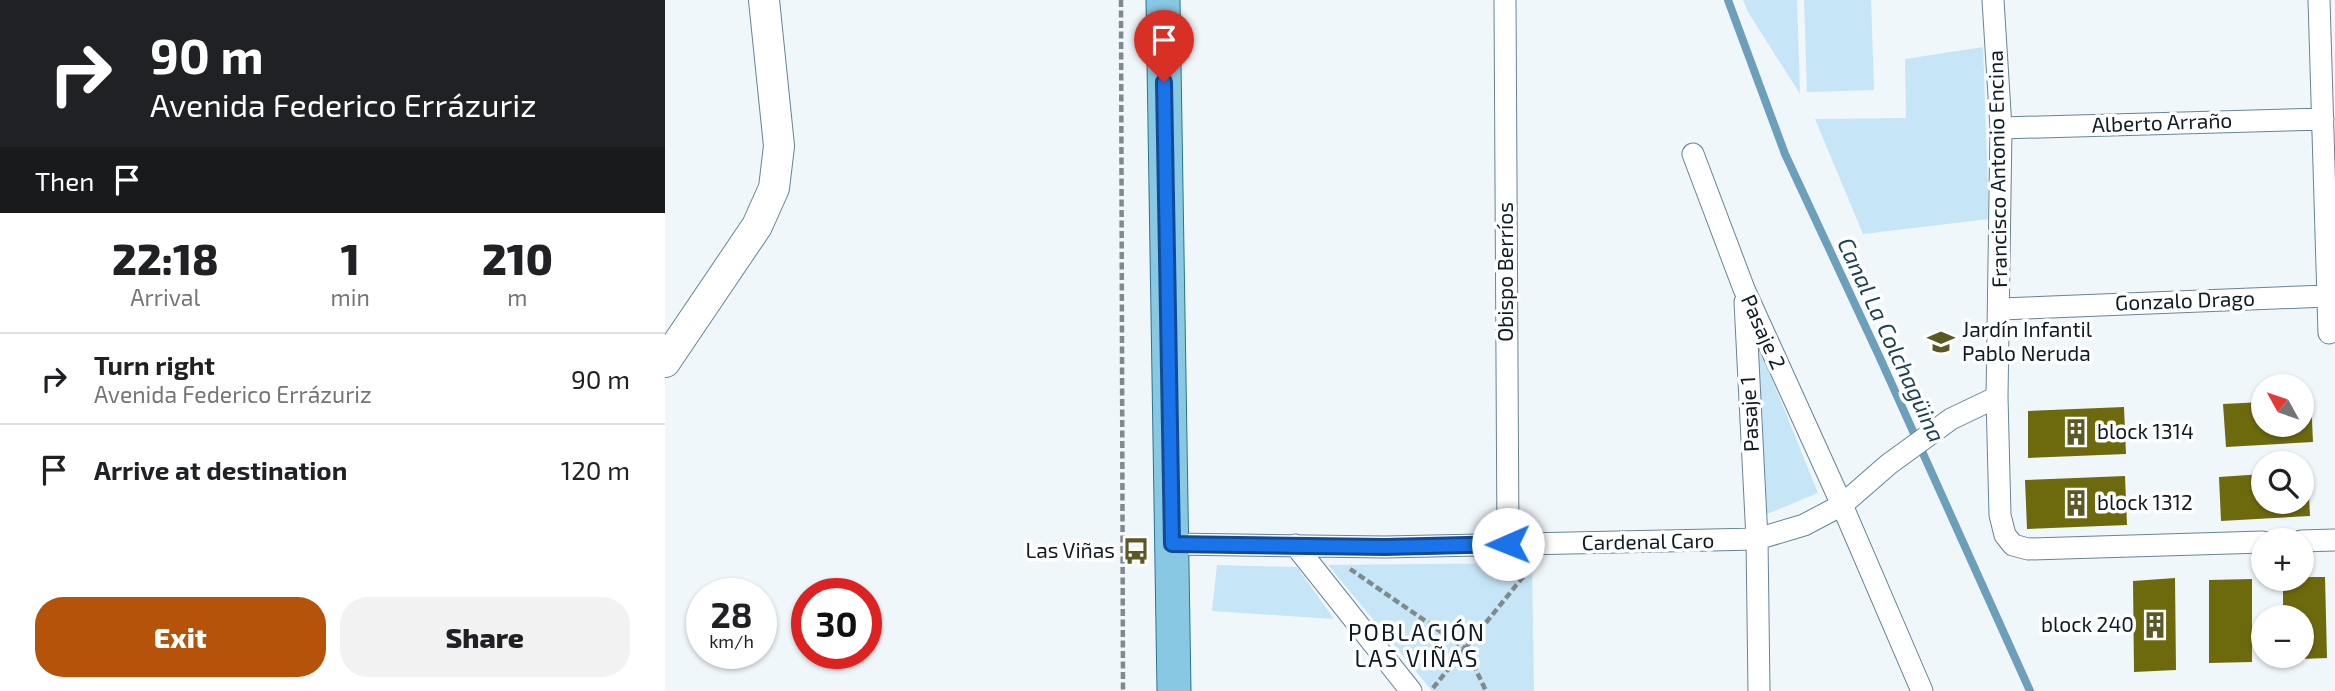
<!DOCTYPE html>
<html lang="en">
<head>
<meta charset="utf-8">
<style>
	:root { --surface:#fff; --page:#f2f2f2; --text:#202124; --muted:#757577; --line:#e0e0e0; --accent:#b45309 }
	body { margin:0; font-family:"Exo 2",sans-serif; background:var(--page); color:var(--text); height:100vh; display:flex; flex-direction:column; font-size:26px; white-space:nowrap }
	* { box-sizing:border-box; margin:0 }
	p { font-size:23px; color:var(--muted) }
	.icon { flex:none; width:38px; height:38px; fill:none; stroke:currentColor; stroke-width:2; stroke-linecap:round; stroke-linejoin:round }
	.map { position:relative; flex:1; overflow:hidden }
	.drawer { display:flex; flex-direction:column; background:var(--surface); width:665px }
	.drawer>* { flex:none }
	.top-card { background:#202124; color:#fff; overflow:hidden }
	.needle { width:46px; rotate:310deg }
	.controls { position:absolute; left:1586px; top:374px; display:grid; gap:14px }
	.controls a { display:grid; place-items:center; width:63px; height:63px; border-radius:50%; background:var(--surface); box-shadow:0 2px 5px #0004; font-size:35px }
	.speed { position:absolute; left:21px; top:578px; display:flex; gap:14px; font-size:35px; font-weight:700; text-align:center }
	.speed>* { display:grid; place-content:center; width:91px; height:91px; border-radius:50%; background:var(--surface); box-shadow:0 2px 5px #0004; line-height:1 }
	.speed small { font-size:18px; font-weight:400 }
	.speed .limit { border:10px solid #d22; background:#fff; color:#111 }
	.pin { position:absolute; display:grid; place-items:center; width:60px; height:60px; color:#fff; margin:-72px -30px; border-radius:50% 50% 50% 0; rotate:-45deg; box-shadow:0 0 7px #0007 }
	.pin .icon { rotate:45deg }
	.me { position:absolute; width:77px; margin:-38px; rotate:269deg; stroke-linejoin:round; filter:drop-shadow(0 0 5px #0008) }
	.turn { display:flex; align-items:center; gap:24px; height:147px; padding:0 35px; font-size:32px }
	.turn .icon { width:91px; height:91px; stroke-width:2.5 }
	.turn b { display:block; font-size:49px; line-height:60px }
	.then { display:flex; align-items:center; height:66px; padding:0 35px; background:#0003; gap:14px; font-size:26px }
	.eta { display:flex; justify-content:space-evenly; align-items:center; height:119px; text-align:center }
	.eta b { font-size:42px; font-weight:800; line-height:49px }
	.primary-button { display:flex; gap:14px; margin-top:auto; padding:14px 35px }
	.primary-button a { flex:1; height:80px; border-radius:28px; background:var(--accent); color:#fff; font-size:28px; font-weight:800; line-height:80px; text-align:center }
	.primary-button a+a { background:var(--page); color:var(--text) }
	ul { padding:0; list-style:none }
	li { display:flex; align-items:center; gap:21px; height:91px; padding:0 35px; border-top:2px solid var(--line) }
	li div { flex:1 }
	li b { display:block; font-size:26px }
	li em { font-style:normal }
	main { display:flex; flex:1; min-height:0 }
	.map>svg:first-child { display:block }
	.green { fill:#c6e5f6 }
	.lines { fill:none; stroke-linecap:round; stroke-linejoin:round }
	.stream { stroke:#6c9fba; stroke-width:8 }
	.building { fill:#6d6a0e }
	.minor-casing { stroke:#668596; stroke-width:23 }
	.secondary-casing { stroke:#668596; stroke-width:32 }
	.primary-casing { stroke:#2b7394; stroke-width:35 }
	.path { stroke:#80898e; stroke-width:4.5; stroke-dasharray:7 3.5; stroke-linecap:butt }
	.minor { stroke:#fff; stroke-width:21 }
	.secondary { stroke:#fff; stroke-width:30 }
	.primary { stroke:#89c8e3; stroke-width:33 }
	.route-casing { stroke:#114b97; stroke-width:18 }
	.route { stroke:#1a73e8; stroke-width:12 }
	.labels { text-anchor:middle; stroke-width:7; stroke-linejoin:round; paint-order:stroke }
	.street-label { font-size:21px; fill:#0f1b22; stroke:#fff }
	.poi-label { font-size:21px; fill:#0f1b22; stroke:#fff; text-anchor:start }
	.water-label { font-size:23px; font-style:italic; fill:#1b4154; stroke:#fff }
	.neighbourhood-label { font-size:23px; letter-spacing:2px; fill:#0f1b22; stroke:#fff }
</style>
</head>
<body>
<main>
<section class="drawer">
<div class="top-card">
<div class="turn"><svg class="icon" aria-label="right" viewBox="0 0 24 24"><path d="M7 20v-9h11M14 6l5 5-5 5"/></svg><div><b>90 m</b>Avenida Federico Errázuriz</div></div>
<div class="then">Then<svg class="icon" aria-label="arrive" viewBox="0 0 24 24"><path d="M6 21V4h12l-3 4 3 4H6"/></svg></div>
</div>
<div class="eta">
<div><b>22:18</b><p>Arrival</p></div>
<div><b>1</b><p>min</p></div>
<div><b>210</b><p>m</p></div>
</div>
<ul>
<li><svg class="icon" aria-label="right" viewBox="0 0 24 24"><path d="M7 20v-9h11M14 6l5 5-5 5"/></svg><div><b>Turn right</b><p>Avenida Federico Errázuriz</p></div><em>90 m</em></li>
<li><svg class="icon" aria-label="arrive" viewBox="0 0 24 24"><path d="M6 21V4h12l-3 4 3 4H6"/></svg><div><b>Arrive at destination</b></div><em>120 m</em></li>
</ul>
<div class="primary-button"><a>Exit</a><a>Share</a></div>
</section>
<div class="map">
<svg width="1670" height="691" viewBox="0 0 1670 691">
	<rect width="100%" height="100%" fill="#f0f7fa"/>
	<path class="green" d="M1078 0H1132L1135 94 1083 12Z
		M1139 0H1206L1209 90 1142 92Z
		M1318 47 1324 219 1198 234 1150 119 1241 118 1240 59Z
		M1090 337 1153 493 1102 514Z
		M867 563 869 691H767L663 565Z
		M552 565 632 567 669 619 547 611Z"/>
	<g class="lines">
		<path class="stream" d="M1063 0 1120 154 1215 358 1365 691"/>
	</g>
	<path class="building" d="M1646 399 1648 442 1561 447 1558 404 1598 402V425H1636V400Z
		M1459 407 1461 454 1363 458V411Z
		M1643 472 1645 516 1556 521 1554 477 1598 474V502H1636V473Z
		M1460 476 1462 525 1362 529 1360 480Z
		M1636 577H1660L1662 658 1636 659V618H1618V579H1636Z
		M1510 578 1511 670 1469 672 1468 581Z
		M1587 579V662L1544 663V580Z"/>
	<g class="lines">
		<defs>
			<path id="minor" d="M840 0 843 544
				M1328 0 1336 128 1332 397 1335 515 1340 535 1348 545 1363 549 1598 542
				M1654 0 1664 333
				M1336 128 1658 119
				M1028 154 1079 289 1177 505 1257 691
				M1080 302 1092 539 1094 691
				M1335 309 1662 296
				M1636 541 1670 540
				M507 544 720 547 1092 539 1139 525 1177 505 1224 464 1286 419 1332 397
				M630 545 746 691"/>
			<path id="secondary" d="M0 362 92 226 109 188 114 146 99 0"/>
			<path id="primary" d="M498 0 509 691"/>
		</defs>
		<use href="#minor" class="minor-casing"/>
		<use href="#secondary" class="secondary-casing"/>
		<use href="#primary" class="primary-casing"/>
		<path class="path" d="M456 0 458 691
			M685 569 801 649 821 691
			M768 688 866 567"/>
		<use href="#minor" class="minor"/>
		<use href="#secondary" class="secondary"/>
		<use href="#primary" class="primary"/>
	</g>
	<g class="lines">
		<defs>
			<path id="route" d="M499 82 507 544 720 547 843 544"/>
		</defs>
		<use href="#route" class="route-casing"/>
		<use href="#route" class="route"/>
	</g>
	<defs>
		<symbol id="school-bare" viewBox="-9 -9 18 18"><path d="M0-5L7-2L0 1L-7-2ZM-4 1L0 2.5L4 1V4Q0 6-4 4Z" fill="#5a5825" stroke="#fff" stroke-width="2.5" paint-order="stroke"/></symbol>
		<symbol id="building-bare" viewBox="-9 -9 18 18"><path d="M-4-6H4V6H1V3H-1V6H-4ZM-2.5-4.3h1.7v1.8h-1.7ZM.8-4.3h1.7v1.8H.8ZM-2.5-1h1.7V.8h-1.7ZM.8-1h1.7V.8H.8Z" fill="#5a5825" stroke="#fff" stroke-width="2.5" paint-order="stroke"/></symbol>
		<symbol id="bus-bare" viewBox="-9 -9 18 18"><path d="M-5-6H5V4H4V6H2V4H-2V6H-4V4H-5ZM-3.5-4V0h7V-4ZM-3.5 1.2v1.5H-2V1.2ZM2 1.2v1.5H3.5V1.2Z" fill="#5a5825" stroke="#fff" stroke-width="2.5" paint-order="stroke"/></symbol>
	</defs>
	<g fill-rule="evenodd">
		<use href="#school-bare" x="1257" y="323" width="38" height="38"/>
		<use href="#building-bare" x="1392" y="413" width="38" height="38"/>
		<use href="#building-bare" x="1392" y="484" width="38" height="38"/>
		<use href="#bus-bare" x="452" y="532" width="38" height="38"/>
		<use href="#building-bare" x="1471" y="606" width="38" height="38"/>
	</g>
	<g class="labels">
		<g class="street-label">
			<text transform="translate(1497 123) rotate(-2)" y="7">Alberto Arraño</text>
			<text transform="translate(1333 169) rotate(-91)" y="7">Francisco Antonio Encina</text>
			<text transform="translate(841 272) rotate(-90)" y="7">Obispo Berríos</text>
			<text transform="translate(1520 301) rotate(-2)" y="7">Gonzalo Drago</text>
			<text transform="translate(1098 332) rotate(66)" y="7">Pasaje 2</text>
			<text transform="translate(1085 414) rotate(-93)" y="7">Pasaje 1</text>
			<text transform="translate(983 542) rotate(-1)" y="7">Cardenal Caro</text>
		</g>
		<g class="poi-label">
			<text x="1297" y="337">Jardín Infantil<tspan x="1297" dy="24">Pablo Neruda</tspan></text>
			<text x="1432" y="439">block 1314</text>
			<text x="1432" y="510">block 1312</text>
			<text x="450" y="558" text-anchor="end">Las Viñas</text>
			<text x="1469" y="632" text-anchor="end">block 240</text>
		</g>
		<g class="water-label">
			<text transform="translate(1226 340) rotate(65)" y="8">Canal La Colchagüina</text>
		</g>
		<g class="neighbourhood-label">
			<text x="752" y="641">POBLACIÓN<tspan x="752" dy="26">LAS VIÑAS</tspan></text>
		</g>
	</g>
</svg>
<div class="controls">
<a><svg class="needle" viewBox="-14 -14 28 28"><path d="M0-13l5 13h-10z" fill="#e53935"/><path d="M0 13l5-13h-10z" fill="#757577"/></svg></a>
<a><svg class="icon" aria-label="search" viewBox="0 0 24 24"><circle cx="10" cy="10" r="6"/><path d="M15 15l6 6"/></svg></a>
<a>+</a>
<a>−</a>
</div>
<div class="speed"><div>28<small>km/h</small></div><div class="limit">30</div></div>
<div class="pin" style="left:499px;top:82px;background:#d93025"><svg class="icon" aria-label="arrive" viewBox="0 0 24 24"><path d="M6 21V4h12l-3 4 3 4H6"/></svg></div>
<svg class="me" style="left:843px;top:544px" viewBox="-20 -20 40 40"><circle r="19" fill="#fff"/><path d="M0-13L10 11 0 6-10 11z" fill="#1a73e8"/></svg>
</div>
</main>
</body>
</html>
